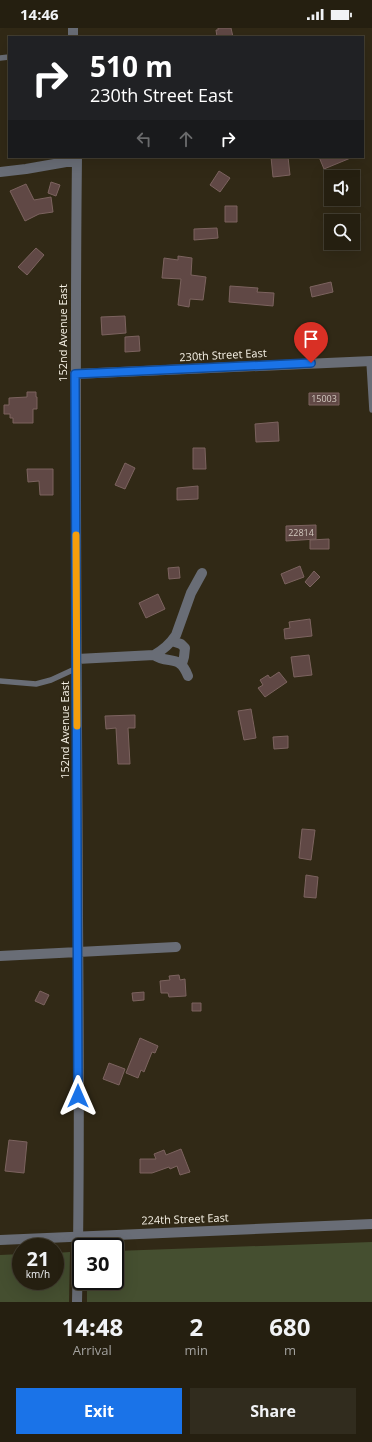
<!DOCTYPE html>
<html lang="en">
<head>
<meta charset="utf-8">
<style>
	:root { --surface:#251f10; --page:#312c1e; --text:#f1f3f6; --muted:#a3a29f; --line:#423d30; --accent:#1a73e8 }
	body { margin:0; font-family:"Open Sans",sans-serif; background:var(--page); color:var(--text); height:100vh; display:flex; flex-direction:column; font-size:15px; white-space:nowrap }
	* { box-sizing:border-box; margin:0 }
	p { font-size:13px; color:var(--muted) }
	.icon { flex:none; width:22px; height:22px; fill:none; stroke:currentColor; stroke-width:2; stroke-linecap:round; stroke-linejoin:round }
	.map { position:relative; height:1274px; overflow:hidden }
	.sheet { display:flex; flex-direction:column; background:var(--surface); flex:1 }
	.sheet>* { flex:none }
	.guide { position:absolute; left:8px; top:8px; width:356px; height:122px; border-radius:0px; box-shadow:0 4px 16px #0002,0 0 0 1px var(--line); background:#202124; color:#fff; overflow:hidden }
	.fabs { position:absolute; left:324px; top:142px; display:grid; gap:8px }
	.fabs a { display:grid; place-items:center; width:36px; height:36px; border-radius:0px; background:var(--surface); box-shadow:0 4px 16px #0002,0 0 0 1px var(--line); font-size:20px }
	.speed { position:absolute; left:12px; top:1210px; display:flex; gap:8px; font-size:20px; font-weight:700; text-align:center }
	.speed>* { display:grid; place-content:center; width:52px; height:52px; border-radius:50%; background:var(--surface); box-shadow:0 4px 16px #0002,0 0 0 1px var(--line); line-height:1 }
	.speed small { font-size:10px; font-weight:400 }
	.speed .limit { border:2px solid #111; border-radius:6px; background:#fff; color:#111 }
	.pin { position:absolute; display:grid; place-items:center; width:34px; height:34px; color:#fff; margin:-41px -17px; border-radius:50% 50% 50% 0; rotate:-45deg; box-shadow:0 0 4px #0007 }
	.pin .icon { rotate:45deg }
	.me { position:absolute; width:44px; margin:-22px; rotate:0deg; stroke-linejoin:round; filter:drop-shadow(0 0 3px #0008) }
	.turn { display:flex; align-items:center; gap:14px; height:84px; padding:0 16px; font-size:18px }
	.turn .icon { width:52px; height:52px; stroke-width:2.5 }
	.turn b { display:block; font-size:28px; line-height:34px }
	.lanes { display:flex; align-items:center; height:38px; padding:0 16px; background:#0003; justify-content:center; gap:20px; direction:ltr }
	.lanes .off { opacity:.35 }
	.eta { display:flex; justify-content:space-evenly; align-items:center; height:68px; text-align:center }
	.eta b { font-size:24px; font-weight:700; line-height:28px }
	.action { display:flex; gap:8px; margin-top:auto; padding:8px 16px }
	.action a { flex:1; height:46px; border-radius:0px; background:var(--accent); color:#fff; font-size:16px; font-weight:700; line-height:46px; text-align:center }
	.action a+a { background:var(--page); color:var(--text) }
	.status { display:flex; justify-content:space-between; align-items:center; height:28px; padding:0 20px; background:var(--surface); direction:ltr }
	.status svg { height:11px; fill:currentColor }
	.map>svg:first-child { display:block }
	.green { fill:#454f30 }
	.building { fill:#604845; stroke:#7c635f }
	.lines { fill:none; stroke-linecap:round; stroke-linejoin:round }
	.service { stroke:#696d76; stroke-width:5.5 }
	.minor { stroke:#696d76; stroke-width:10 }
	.tertiary { stroke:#696d76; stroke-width:10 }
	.route-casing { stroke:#114b97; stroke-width:10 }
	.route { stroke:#1a73e8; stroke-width:7 }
	.slow { stroke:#f59e0b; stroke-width:7 }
	.labels { text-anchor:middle; stroke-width:3.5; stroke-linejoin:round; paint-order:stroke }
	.number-label { font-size:9px; fill:#d1c8be }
	.street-label { font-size:11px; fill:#f7f2e6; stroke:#312916 }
</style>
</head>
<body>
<div class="status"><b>14:46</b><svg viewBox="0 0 49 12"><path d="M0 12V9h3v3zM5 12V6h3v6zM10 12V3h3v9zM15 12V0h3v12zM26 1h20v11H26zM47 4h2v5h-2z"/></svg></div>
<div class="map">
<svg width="372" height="1274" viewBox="0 0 372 1274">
	<rect width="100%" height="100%" fill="#312916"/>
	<path class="green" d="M372 1214V1274H87V1253H115V1223Z
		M70 1224 69 1274H0V1227L21 1226V1253H55V1225Z"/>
	<path class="building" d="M218 0H231L233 9H217L216 2H218Z
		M271 129H288L290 147 273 149Z
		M319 129H353L324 141Z
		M219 143 230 150 220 164 210 157Z
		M51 154 60 157 56 168 48 165Z
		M26 156 34 172 51 169 53 184 39 186 25 193 10 163Z
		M225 178H237V194H225Z
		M217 200 218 210 194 212V201Z
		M36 220 44 227 27 247 18 239Z
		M178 228 192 230 191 247 206 249 203 272 190 271 189 279 178 277 181 251 162 250 164 230 178 232Z
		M331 254 333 264 312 269 310 259Z
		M230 258 258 260 257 264 274 265 273 278 229 274Z
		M125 288 126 305 102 307 101 289Z
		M139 308 140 323 125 324V309Z
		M27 364H36V369H37V381H33V395H13V390H10V386H4V377H9V370L27 369Z
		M309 365H339V377H309Z
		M278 394 279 413 256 414 255 396Z
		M193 420H205L206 441H193Z
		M125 435 135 440 125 461 115 457Z
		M27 441H53V467H40L39 453 28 454Z
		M198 458V471L177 472V460Z
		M316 497V511L286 513V498Z
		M329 511V521H310V512Z
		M300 538 304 549 285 556 281 546Z
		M179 539 180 550 169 551 168 540Z
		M314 543 320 549 310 559 305 554Z
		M158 566 165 581 146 590 139 575Z
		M310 591 312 608 285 611 284 601 290 600 289 594Z
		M309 627 312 647 294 649 291 629Z
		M279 644 287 654 265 669 258 660 263 657 260 652 268 647 270 650Z
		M251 681 256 710 244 712 238 683Z
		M135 687V700H128L130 736H118L116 700 106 701 105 688Z
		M288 708V720L274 721 273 709Z
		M302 801 315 802 311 832 299 830Z
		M306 847 318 849 316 870 304 869Z
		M179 947 180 952 185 951 186 968 169 969 168 965H161L160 953 170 952 169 948Z
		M40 963 49 967 44 977 35 973Z
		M144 964V972L133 973 132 965Z
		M192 975H201V983H192Z
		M140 1010 158 1018 155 1025 152 1024 144 1044 141 1042 138 1050 126 1045Z
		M109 1035 125 1041 119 1057 103 1051Z
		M9 1112 27 1114 24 1145 5 1143Z
		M181 1121 190 1144 180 1147 177 1138 170 1141 169 1139 152 1145H140V1131H156L154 1126 164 1122 166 1127Z"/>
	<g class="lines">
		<path class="service" d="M0 30 9 29
			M369 333 372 382
			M0 653 36 656 51 652 77 640"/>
		<path class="minor" d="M73 0V9
			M77 129C74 382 77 635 78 889 79 1017 80 1146 77 1274
			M0 144 26 141 66 134H77
			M75 346 372 333
			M172 613 181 616 185 620 184 629 182 636
			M154 627C169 637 179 625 188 648
			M77 631 154 627C163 622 170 616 176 607L191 565 202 545
			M0 928 176 919"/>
		<path class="tertiary" d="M0 1212 372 1196"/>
	</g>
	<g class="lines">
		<defs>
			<path id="route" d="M78 1068 75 346 311 335"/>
		</defs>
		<use href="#route" class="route-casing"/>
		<use href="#route" class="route"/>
		<path class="slow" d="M76 507 77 698"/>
	</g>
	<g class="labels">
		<g class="number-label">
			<text x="324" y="374">15003</text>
			<text x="301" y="508">22814</text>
		</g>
		<g class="street-label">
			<text transform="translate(63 305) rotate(-90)" y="4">152nd Avenue East</text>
			<text transform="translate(223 327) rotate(-3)" y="4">230th Street East</text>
			<text transform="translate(65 702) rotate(-90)" y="4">152nd Avenue East</text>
			<text transform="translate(185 1191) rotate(-2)" y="4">224th Street East</text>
		</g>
	</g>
</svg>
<div class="fabs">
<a><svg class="icon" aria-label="sound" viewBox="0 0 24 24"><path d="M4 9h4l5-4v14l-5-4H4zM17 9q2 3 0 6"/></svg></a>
<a><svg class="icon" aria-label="search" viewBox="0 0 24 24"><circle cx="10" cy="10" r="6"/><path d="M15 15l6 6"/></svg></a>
</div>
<div class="speed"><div>21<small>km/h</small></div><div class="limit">30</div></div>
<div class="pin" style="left:311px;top:335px;background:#d93025"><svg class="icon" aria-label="arrive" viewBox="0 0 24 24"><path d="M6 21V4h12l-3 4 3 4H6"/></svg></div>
<svg class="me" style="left:78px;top:1068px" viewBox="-20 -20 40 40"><path d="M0-17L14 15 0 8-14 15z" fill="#1a73e8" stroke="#fff" stroke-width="4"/></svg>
<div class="guide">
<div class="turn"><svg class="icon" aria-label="right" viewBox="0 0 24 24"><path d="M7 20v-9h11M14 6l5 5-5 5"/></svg><div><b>510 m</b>230th Street East</div></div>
<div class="lanes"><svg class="icon off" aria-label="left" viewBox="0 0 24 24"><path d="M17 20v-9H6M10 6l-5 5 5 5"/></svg><svg class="icon off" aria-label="ahead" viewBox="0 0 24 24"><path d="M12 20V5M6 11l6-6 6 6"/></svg><svg class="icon" aria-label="right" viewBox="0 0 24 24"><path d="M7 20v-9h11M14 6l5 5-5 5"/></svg></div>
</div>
</div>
<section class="sheet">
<div class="eta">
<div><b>14:48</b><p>Arrival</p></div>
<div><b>2</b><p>min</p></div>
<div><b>680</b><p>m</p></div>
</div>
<div class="action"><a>Exit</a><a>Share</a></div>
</section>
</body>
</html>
